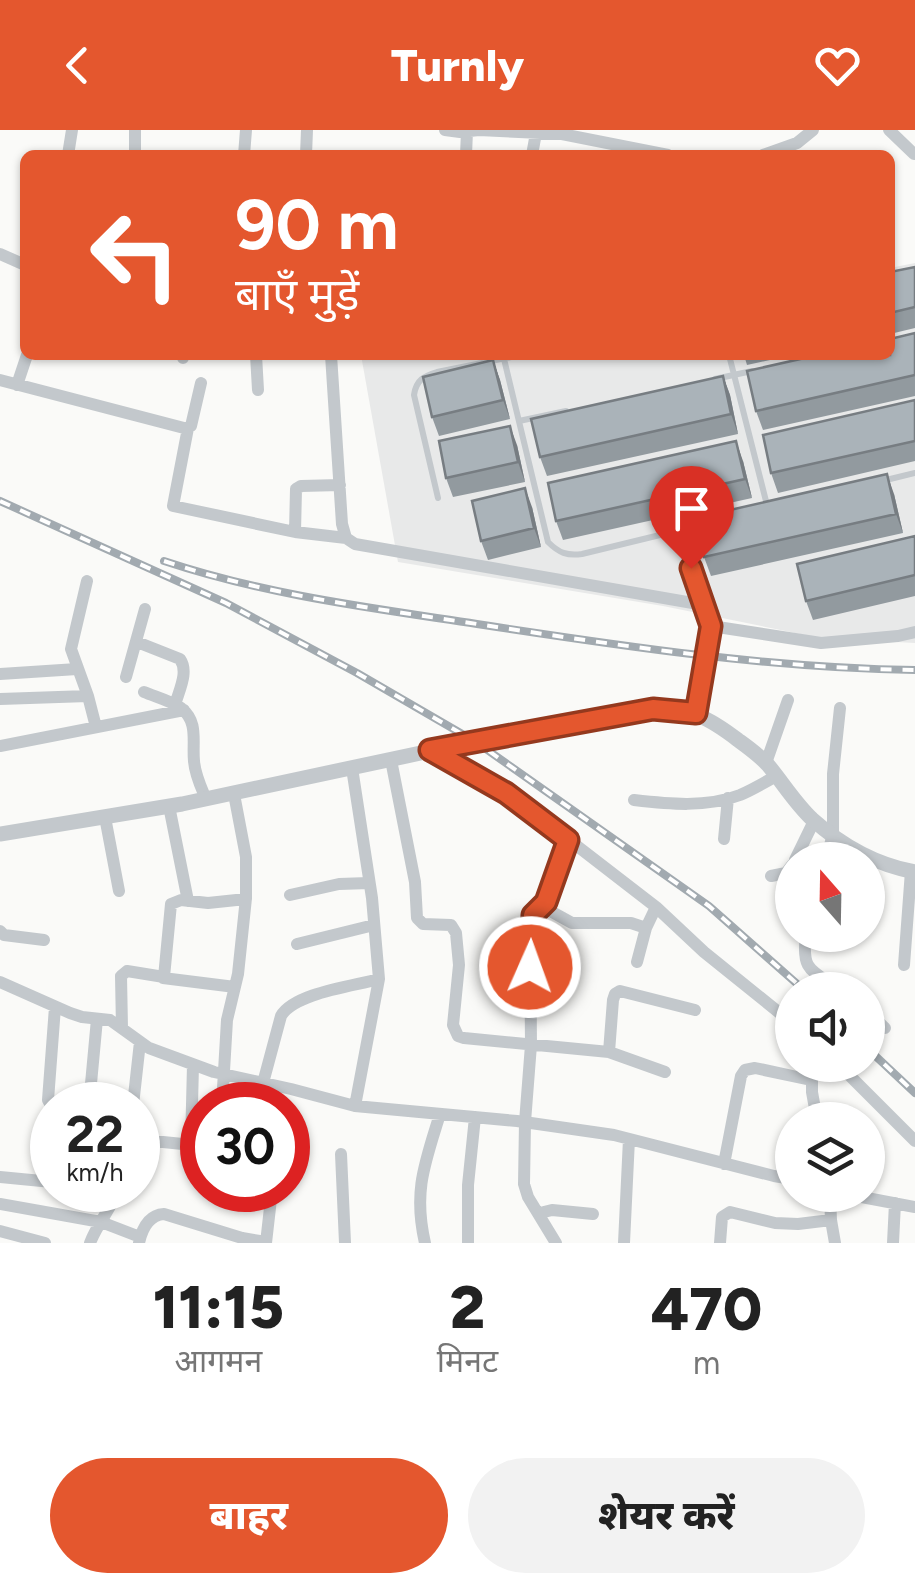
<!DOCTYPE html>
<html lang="hi">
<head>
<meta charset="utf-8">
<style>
	:root { --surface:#fff; --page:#f2f2f2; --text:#222; --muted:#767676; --accent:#e4572e }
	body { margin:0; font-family:Figtree,"Noto Sans Devanagari",sans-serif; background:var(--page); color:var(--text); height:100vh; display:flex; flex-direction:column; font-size:38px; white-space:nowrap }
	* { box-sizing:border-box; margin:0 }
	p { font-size:32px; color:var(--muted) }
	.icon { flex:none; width:55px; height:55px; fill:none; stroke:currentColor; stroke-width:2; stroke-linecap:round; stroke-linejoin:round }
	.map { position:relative; height:1113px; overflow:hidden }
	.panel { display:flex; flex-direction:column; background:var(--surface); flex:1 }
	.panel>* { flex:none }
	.guide { position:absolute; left:20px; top:20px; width:875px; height:210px; border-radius:15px; box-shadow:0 2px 8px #0004; background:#e4572e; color:#fff; overflow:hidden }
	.needle { width:65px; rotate:340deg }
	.buttons { position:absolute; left:775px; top:712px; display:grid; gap:20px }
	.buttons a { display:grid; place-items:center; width:110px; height:110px; border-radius:50%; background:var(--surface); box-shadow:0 2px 8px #0004; font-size:50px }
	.speed { position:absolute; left:30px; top:952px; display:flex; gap:20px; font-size:50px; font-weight:700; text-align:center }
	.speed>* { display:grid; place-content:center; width:130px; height:130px; border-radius:50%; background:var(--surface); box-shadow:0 2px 8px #0004; line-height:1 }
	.speed small { font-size:25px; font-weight:400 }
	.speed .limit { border:15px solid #d22; background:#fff; color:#111 }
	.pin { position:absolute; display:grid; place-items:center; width:85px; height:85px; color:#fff; margin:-102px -42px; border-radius:50% 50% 50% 0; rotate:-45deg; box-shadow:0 0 10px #0007 }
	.pin .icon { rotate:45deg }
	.me { position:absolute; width:110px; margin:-55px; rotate:2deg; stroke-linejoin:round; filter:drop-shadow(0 0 8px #0008) }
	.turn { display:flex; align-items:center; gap:35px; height:210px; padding:0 50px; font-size:45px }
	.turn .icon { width:130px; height:130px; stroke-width:2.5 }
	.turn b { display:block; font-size:70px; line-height:85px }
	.eta { display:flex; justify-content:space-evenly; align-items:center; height:170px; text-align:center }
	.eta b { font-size:60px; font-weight:800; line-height:70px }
	.primary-button { display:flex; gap:20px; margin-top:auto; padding:20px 50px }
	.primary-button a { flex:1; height:115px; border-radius:60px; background:var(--accent); color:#fff; font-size:40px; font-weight:800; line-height:115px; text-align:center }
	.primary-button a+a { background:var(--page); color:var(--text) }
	header { display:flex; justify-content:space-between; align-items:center; height:130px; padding:0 50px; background:var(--accent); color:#fff; font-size:45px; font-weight:800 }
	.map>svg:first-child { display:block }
	.built { fill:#e8e9e9 }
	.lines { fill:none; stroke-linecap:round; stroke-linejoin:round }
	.service { stroke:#c3c8cc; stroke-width:6 }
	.minor { stroke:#c3c8cc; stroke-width:12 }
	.tertiary { stroke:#c3c8cc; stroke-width:15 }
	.rail-casing { stroke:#a2aab0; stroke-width:8 }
	.rail { stroke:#fff; stroke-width:4; stroke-dasharray:11; stroke-linecap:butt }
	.wall { fill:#929a9f }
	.shaded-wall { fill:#777d82 }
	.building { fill:#aab3b9; stroke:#777d82; stroke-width:2.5 }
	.route-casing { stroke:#94391e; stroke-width:25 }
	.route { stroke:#e4572e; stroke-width:18 }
</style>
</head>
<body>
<header><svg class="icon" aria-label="back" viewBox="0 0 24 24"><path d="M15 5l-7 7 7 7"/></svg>Turnly<svg class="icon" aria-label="heart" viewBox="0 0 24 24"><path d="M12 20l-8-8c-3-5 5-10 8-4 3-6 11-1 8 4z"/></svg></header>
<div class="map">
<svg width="915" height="1113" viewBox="0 0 915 1113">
	<rect width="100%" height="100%" fill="#fafaf8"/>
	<path class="built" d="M915 133V513L820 508 663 476 398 432 361 225H890V138Z"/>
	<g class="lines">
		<path class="service" d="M729 225 768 379
			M504 229 548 412C559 423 567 426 582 424L705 394
			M715 249 752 241
			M519 291 566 281
			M882 351 915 343
			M438 368 414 265C416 250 424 246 437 242L521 225"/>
		<path class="minor" d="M445 0 460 2 479 0
			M479 0 562 4 668 25
			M889 0 914 24
			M68 25 72 0
			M135 25V0
			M244 25 246 0
			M306 25 307 0
			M466 25 467 1
			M532 25 536 3
			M763 25 797 13 813 0
			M0 124 25 135
			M256 225 258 260
			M331 225 342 394 346 408 355 414 704 475
			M183 228V225
			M0 250 184 298 191 296 201 253
			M17 255 27 225
			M188 298 173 376 295 402 346 408
			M678 401 711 496 696 583
			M295 402 296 359 301 356 340 355
			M87 451 71 519 88 566 96 597
			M711 496 821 513 898 506 915 502
			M137 512 180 529C189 542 179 560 175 575
			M0 544 77 539
			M126 547 145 479
			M144 562C156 567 171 571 181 578 199 592 192 612 194 631 195 645 201 657 206 669
			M0 569 88 566
			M0 616 184 580
			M430 621 506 663 568 709 656 777 704 822 792 893
			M391 630 415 752 417 788 423 794 451 795 456 803 459 835 453 895 458 906 464 908 609 922 665 942
			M766 633 788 570
			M352 638 372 768 379 849 355 976 517 991 614 1005 774 1046 792 1049
			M634 670C669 674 706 678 740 665 752 660 764 653 776 646
			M169 676 188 771
			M105 687 119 761
			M724 709 728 668
			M795 730 814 691
			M826 730 833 704V644L840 578
			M771 746 786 743 792 735
			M290 765 339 754 369 753
			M543 777 572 793H631L646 798
			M0 801 4 805 44 810
			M806 805C801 842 812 840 840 860
			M297 814 374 795
			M637 832 646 798 656 777
			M904 835 911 741
			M163 848 235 857
			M0 852 70 883 82 887 110 890 149 918 214 942 291 959 355 976
			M868 882 885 898
			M122 898 121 846 127 841 164 847 171 774 181 770 208 773 246 769
			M609 922 613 870 615 864 620 861 695 880
			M812 935V962L817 990
			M839 935 915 1011
			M263 953 281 886C294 863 354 856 379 849
			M89 975 97 889
			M133 975 140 912
			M222 975 227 890 238 844 246 768V727L234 664
			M52 977 48 970 55 877
			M138 1012H163L202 1016
			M191 1014 193 935
			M341 1024 345 1113
			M724 1034 741 946 745 940 755 938 811 950
			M0 1047 52 1052
			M830 1065 831 1090 835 1113
			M851 1065 915 1077
			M0 1074 101 1092 140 1107
			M540 1083 552 1080 593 1084
			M0 1101 45 1113
			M90 1113C97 1094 111 1079 118 1060
			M139 1113C142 1099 148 1085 164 1084L242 1108 266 1112
			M266 1113 272 1060
			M425 1113C413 1061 425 1033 440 984
			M468 1113V1055L475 987
			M556 1113 528 1067 524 1054 525 992 531 915 530 798 533 785 547 772 568 709
			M624 1113 629 1009
			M720 1113 722 1087 730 1082 775 1093 798 1094 831 1090
			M893 1113 895 1073"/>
		<path class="tertiary" d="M0 704 182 674 430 621 653 579C692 579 708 587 738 610 749 618 759 625 768 635 783 653 795 673 812 689 841 715 877 735 915 742"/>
		<defs>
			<path id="rail" d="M0 371 226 473 357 543 476 612 709 776 804 860
				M164 431C266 465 372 478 477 494 622 516 768 538 915 540
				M868 919 915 963"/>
		</defs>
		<use href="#rail" class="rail-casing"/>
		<use href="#rail" class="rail"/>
	</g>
	<path class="wall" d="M915 137V198L890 204V142Z
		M915 203V266L763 300 756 281Z
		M744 225H793L747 235Z
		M493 230 500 250 510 289 439 306 432 287Z
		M723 246 730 265 738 304 547 346 540 327Z
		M915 270V331L778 363 771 343Z
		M517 315 525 352 453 367 446 348Z
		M743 331 752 368 563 410 556 391Z
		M894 364 903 403 711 446 704 427Z
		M532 377 541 417 488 430 481 411Z
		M915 406V466L813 490 806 471Z"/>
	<path class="shaded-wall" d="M493 230 500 250 510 289 503 270Z
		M723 246 730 265 738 304 731 284Z
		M510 296 517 315 525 352 518 332Z
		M736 311 743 331 752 368 745 349Z
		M887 344 894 364 903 403 896 384Z
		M525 358 532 377 541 417 534 398Z"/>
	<path class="building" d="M915 137V177L890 183V142Z
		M915 203V245L756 281 747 241 818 225H890V209Z
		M493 230 503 270 432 287 423 247Z
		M723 246 731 284 540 327 531 289Z
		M915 270V311L771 343 763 305Z
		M510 296 518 332 446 348 439 311Z
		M736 311 745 349 556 391 548 353Z
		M887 344 896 384 704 427 695 388Z
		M525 358 534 398 481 411 472 371Z
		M915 406V445L806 471 797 434Z"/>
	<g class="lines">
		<defs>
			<path id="route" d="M530 837 533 785 546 772 568 710 506 663 430 620 653 579 696 583 711 496 691 438"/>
		</defs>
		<use href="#route" class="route-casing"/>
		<use href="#route" class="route"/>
	</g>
</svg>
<div class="buttons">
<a><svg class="needle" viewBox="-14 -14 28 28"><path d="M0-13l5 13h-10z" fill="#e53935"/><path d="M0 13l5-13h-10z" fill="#767676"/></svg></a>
<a><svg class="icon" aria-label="sound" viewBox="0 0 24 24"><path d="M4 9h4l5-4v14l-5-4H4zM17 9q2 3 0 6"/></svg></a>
<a><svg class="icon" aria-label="layers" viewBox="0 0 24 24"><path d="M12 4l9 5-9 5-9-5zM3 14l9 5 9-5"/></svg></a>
</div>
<div class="speed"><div>22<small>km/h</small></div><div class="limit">30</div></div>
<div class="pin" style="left:691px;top:438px;background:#d93025"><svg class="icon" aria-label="arrive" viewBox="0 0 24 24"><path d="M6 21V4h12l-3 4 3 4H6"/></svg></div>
<svg class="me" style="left:530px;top:837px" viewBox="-20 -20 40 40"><circle r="17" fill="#e4572e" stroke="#fff" stroke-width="3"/><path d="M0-11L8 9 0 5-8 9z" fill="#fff"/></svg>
<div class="guide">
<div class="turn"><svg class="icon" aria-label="left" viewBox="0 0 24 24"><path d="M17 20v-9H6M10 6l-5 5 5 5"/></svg><div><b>90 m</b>बाएँ मुड़ें</div></div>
</div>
</div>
<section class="panel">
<div class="eta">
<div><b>11:15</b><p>आगमन</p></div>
<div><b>2</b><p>मिनट</p></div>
<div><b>470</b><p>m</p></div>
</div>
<div class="primary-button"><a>बाहर</a><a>शेयर करें</a></div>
</section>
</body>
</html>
